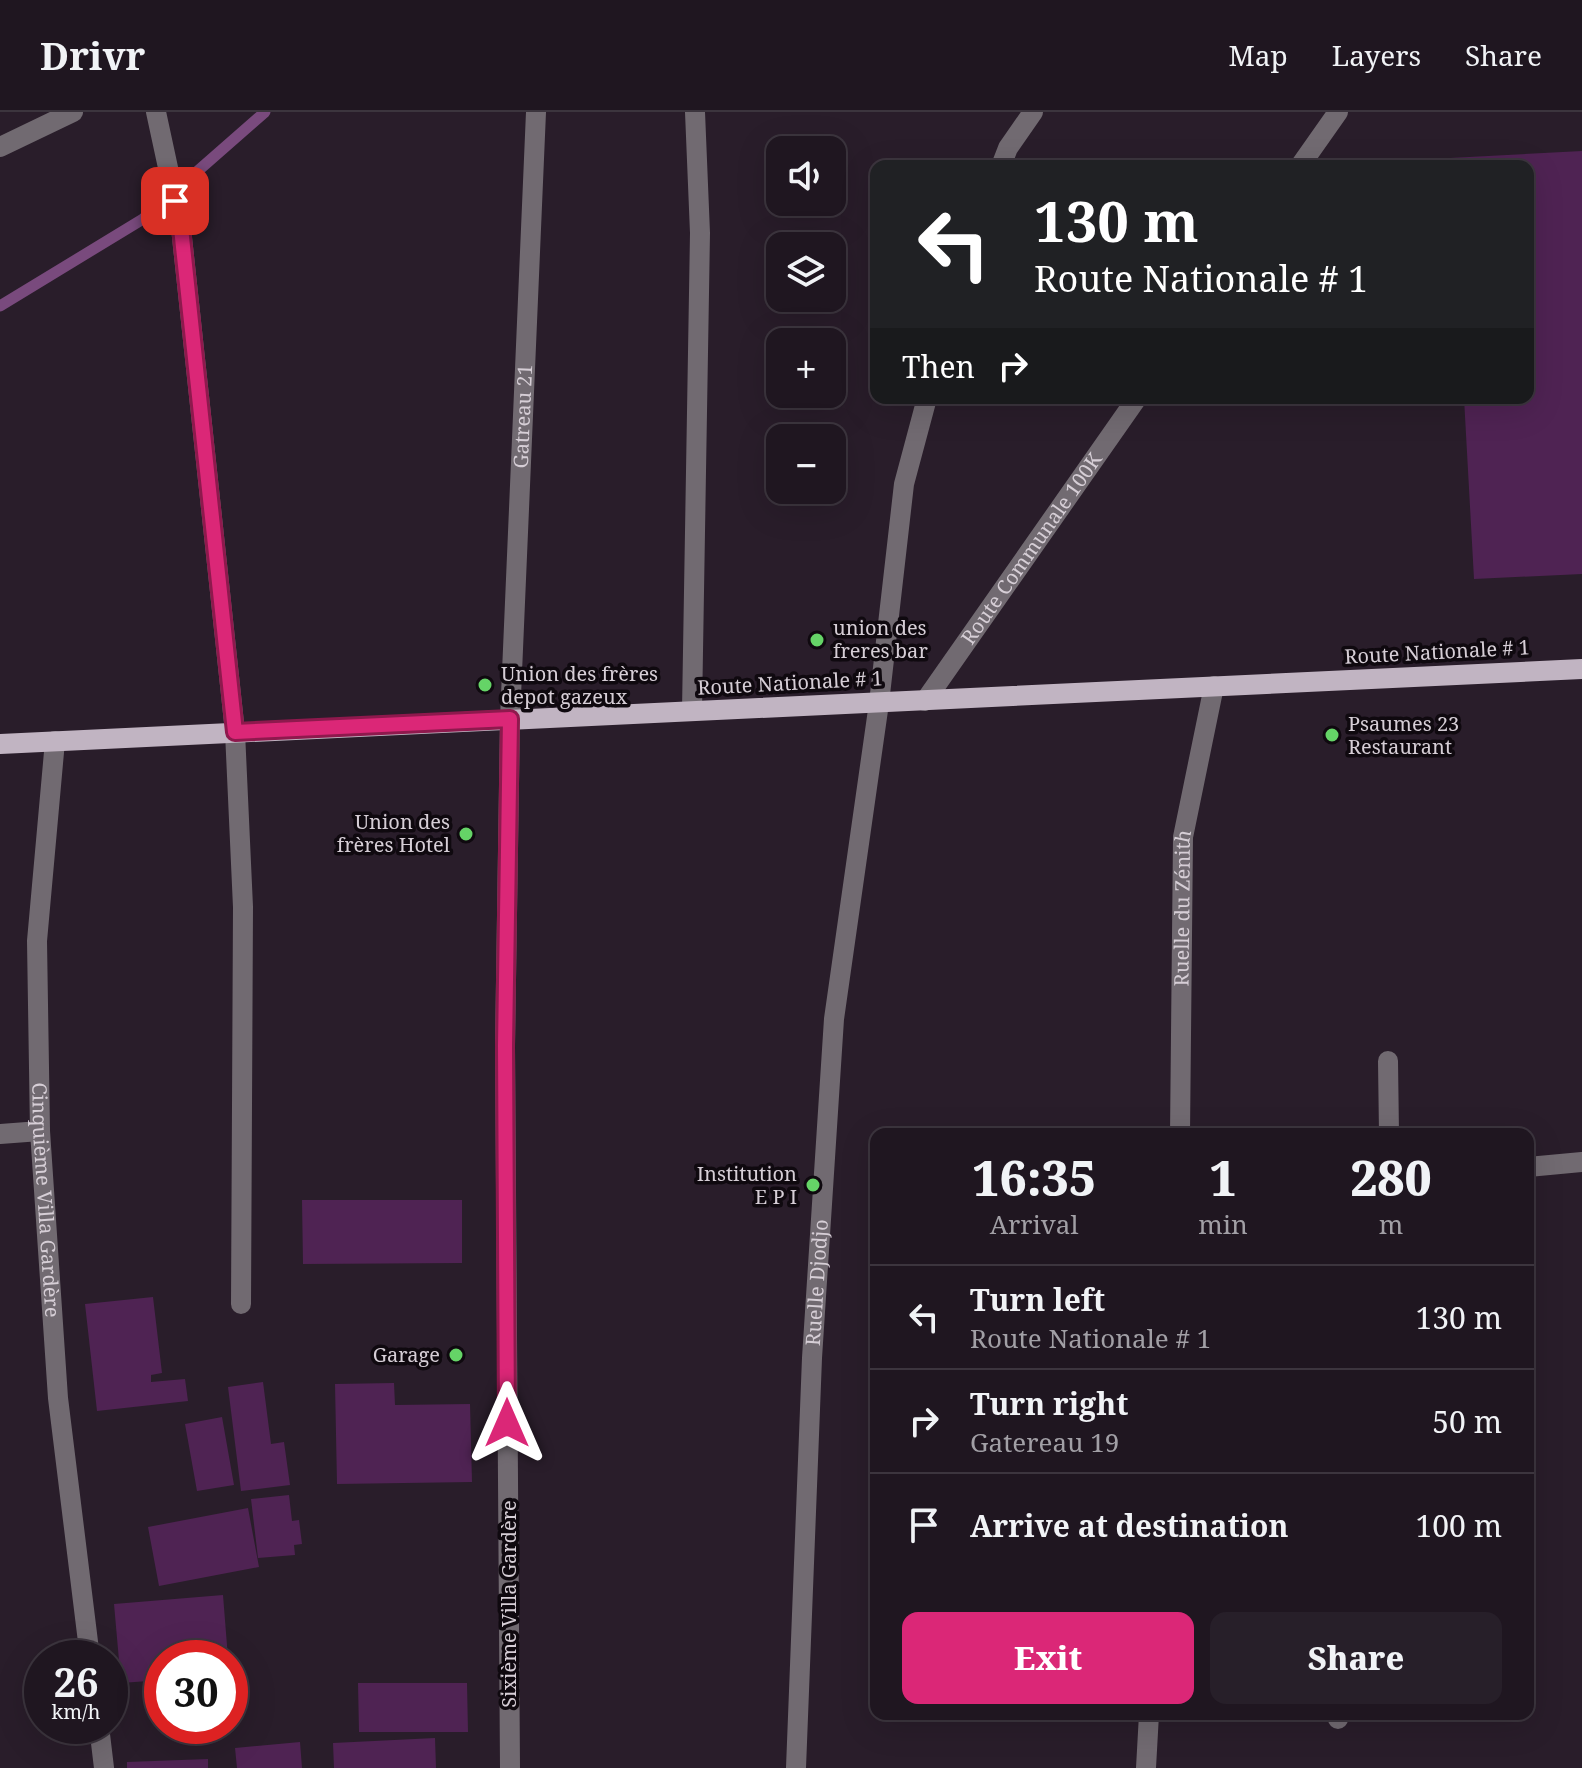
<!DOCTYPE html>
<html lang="en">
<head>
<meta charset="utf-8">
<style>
	:root { --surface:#1f1620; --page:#271f29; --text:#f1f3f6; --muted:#a19fa5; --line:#3c353e; --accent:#db2777 }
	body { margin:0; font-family:"Noto Serif",serif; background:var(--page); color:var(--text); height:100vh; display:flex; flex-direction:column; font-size:30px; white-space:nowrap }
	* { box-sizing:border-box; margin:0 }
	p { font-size:26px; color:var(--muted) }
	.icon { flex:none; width:44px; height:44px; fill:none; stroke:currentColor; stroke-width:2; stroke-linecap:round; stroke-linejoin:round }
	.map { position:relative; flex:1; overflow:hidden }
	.panel { position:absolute; left:870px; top:1016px; width:664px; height:592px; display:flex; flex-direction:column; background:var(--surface); border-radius:16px; box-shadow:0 8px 32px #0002,0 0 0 2px var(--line) }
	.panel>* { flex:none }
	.hud { position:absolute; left:870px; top:48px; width:664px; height:244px; border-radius:16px; box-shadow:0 8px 32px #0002,0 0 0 2px var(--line); background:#202124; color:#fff; overflow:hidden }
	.tools { position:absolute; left:766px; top:24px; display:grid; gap:16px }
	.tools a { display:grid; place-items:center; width:80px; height:80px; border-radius:16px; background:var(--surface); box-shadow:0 8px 32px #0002,0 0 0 2px var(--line); font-size:40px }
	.speed { position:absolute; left:24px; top:1528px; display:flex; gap:16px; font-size:40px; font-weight:700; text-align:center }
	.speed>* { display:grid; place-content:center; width:104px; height:104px; border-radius:50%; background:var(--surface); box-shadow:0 8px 32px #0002,0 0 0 2px var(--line); line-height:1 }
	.speed small { font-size:20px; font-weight:400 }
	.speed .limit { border:12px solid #d22; background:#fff; color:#111 }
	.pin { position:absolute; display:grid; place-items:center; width:68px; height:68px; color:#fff; margin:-34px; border-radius:16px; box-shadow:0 4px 12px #0006 }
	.me { position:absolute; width:88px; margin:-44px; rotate:0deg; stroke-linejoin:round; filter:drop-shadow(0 0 6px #0008) }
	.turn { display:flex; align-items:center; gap:28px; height:168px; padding:0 32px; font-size:36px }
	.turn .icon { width:104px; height:104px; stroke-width:2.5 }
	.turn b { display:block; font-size:56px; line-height:68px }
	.then { display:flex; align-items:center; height:76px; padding:0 32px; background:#0003; gap:16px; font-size:30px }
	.eta { display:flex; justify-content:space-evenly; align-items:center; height:136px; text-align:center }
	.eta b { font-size:48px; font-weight:800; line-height:56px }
	.cta { display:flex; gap:16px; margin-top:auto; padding:16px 32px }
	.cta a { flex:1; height:92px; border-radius:16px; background:var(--accent); color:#fff; font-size:32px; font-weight:800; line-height:92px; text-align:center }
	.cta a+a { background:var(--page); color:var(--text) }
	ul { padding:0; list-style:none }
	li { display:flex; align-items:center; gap:24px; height:104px; padding:0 32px; border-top:2px solid var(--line) }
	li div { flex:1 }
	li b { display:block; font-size:30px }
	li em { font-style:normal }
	header { display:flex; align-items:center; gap:48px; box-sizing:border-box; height:112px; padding:0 40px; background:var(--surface); border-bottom:2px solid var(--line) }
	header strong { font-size:38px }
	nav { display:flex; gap:44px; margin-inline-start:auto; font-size:28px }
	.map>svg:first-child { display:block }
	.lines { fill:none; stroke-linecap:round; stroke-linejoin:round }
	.stream { stroke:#794a7d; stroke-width:11 }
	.building { fill:#4f2353 }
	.minor { stroke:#716a71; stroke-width:20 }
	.major { stroke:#c1b4c2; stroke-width:20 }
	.route-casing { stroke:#8e194d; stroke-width:20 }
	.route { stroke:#db2777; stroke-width:14 }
	.poi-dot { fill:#65d467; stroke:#0f090f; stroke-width:3 }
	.labels { text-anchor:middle; stroke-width:7; stroke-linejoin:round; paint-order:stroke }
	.street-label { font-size:20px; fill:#d6ced6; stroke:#0f090f }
	.poi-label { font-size:20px; fill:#d6ced6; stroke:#0f090f; text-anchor:start }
</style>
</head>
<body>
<header>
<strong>Drivr</strong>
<nav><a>Map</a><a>Layers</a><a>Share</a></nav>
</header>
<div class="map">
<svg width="1582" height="1656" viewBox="0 0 1582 1656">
	<rect width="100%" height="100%" fill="#291d2a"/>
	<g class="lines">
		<path class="stream" d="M0 194 143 107 265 0"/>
	</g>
	<path class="building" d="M1582 39V462L1474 467 1464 286H1528V54H1451L1450 46Z
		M302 1088H462V1151L303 1152Z
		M153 1185 162 1261 151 1263V1270L185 1267 188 1289 97 1299 85 1192Z
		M263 1270 271 1332 284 1330 290 1373 241 1379 228 1275Z
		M394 1271 395 1293 470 1292 472 1370 337 1372 335 1272Z
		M222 1305 234 1373 197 1379 185 1312Z
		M289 1383 292 1409 299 1408 302 1432 294 1433 295 1443 258 1446 251 1387Z
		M248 1396 259 1455 159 1474 148 1415Z
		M223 1483 228 1546H162V1568L121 1571 114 1492Z
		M358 1571H467L468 1620H359Z
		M435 1626 436 1656H334L333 1631Z
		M300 1630 302 1656H237L235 1636Z
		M208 1647V1656H127V1650Z"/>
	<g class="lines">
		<g class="minor">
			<path d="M156 0 181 116 235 620 243 795 241 1192"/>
			<path d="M0 35 73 0"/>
			<path d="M1001 54 1008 36 1033 0"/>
			<path d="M1300 54 1338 0"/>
			<path id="s1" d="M925 589 1137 286"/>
			<path d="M692 599 700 121 695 0"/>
			<path id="s2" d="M55 629 37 829 40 1019 58 1286 90 1546"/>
			<path d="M1388 949 1389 1022"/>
			<path d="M0 1022 40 1019"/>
			<path id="s3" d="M1180 1022 1183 725 1214 574"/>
			<path d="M1528 1055 1582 1050"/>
			<path d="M1338 1607V1602"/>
			<path d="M99 1614 104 1656"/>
			<path id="s4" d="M510 1656 505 934 510 607 536 0"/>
			<path id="s5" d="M796 1656 812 1246 834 907 879 591 904 372 927 286"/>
			<path d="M1146 1656 1149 1602"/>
		</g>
		<path class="major" d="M0 632 1582 557"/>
	</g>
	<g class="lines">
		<defs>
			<path id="route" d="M175 89 181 116 235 620 510 607 505 934 507 1311"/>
		</defs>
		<use href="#route" class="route-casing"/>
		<use href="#route" class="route"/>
	</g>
	<g class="poi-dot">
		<circle cx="817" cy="528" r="8"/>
		<circle cx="485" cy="573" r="8"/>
		<circle cx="1332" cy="623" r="8"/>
		<circle cx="466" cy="722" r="8"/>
		<circle cx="813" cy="1073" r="8"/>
		<circle cx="456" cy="1243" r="8"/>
	</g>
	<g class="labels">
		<g class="street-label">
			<text dy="7" stroke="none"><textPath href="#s4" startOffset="1352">Gatreau 21</textPath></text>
			<text dy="7" stroke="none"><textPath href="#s1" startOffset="186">Route Communale 100K</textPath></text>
			<text transform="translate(1437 540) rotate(-3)" y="7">Route Nationale # 1</text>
			<text transform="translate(790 571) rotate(-3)" y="7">Route Nationale # 1</text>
			<text dy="7" stroke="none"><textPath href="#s3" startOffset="226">Ruelle du Zénith</textPath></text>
			<text dy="7" stroke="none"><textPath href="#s2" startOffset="460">Cinquième Villa Gardère</textPath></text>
			<text dy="7" stroke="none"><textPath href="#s5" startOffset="486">Ruelle Djodjo</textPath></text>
			<text transform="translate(509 1492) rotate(-90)" y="7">Sixième Villa Gardère</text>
		</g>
		<g class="poi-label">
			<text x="833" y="523">union des<tspan x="833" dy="23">freres bar</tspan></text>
			<text x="501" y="569">Union des frères<tspan x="501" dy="23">depot gazeux</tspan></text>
			<text x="1348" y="619">Psaumes 23<tspan x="1348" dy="23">Restaurant</tspan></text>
			<text x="450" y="717" text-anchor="end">Union des<tspan x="450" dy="23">frères Hotel</tspan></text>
			<text x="797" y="1069" text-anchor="end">Institution<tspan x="797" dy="23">E P I</tspan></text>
			<text x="440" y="1250" text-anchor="end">Garage</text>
		</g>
	</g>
</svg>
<div class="tools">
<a><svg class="icon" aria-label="sound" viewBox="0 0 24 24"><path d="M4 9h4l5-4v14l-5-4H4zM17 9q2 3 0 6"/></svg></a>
<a><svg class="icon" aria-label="layers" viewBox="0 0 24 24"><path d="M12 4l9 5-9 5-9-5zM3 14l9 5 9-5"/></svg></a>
<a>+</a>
<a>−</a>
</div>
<div class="speed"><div>26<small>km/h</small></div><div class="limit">30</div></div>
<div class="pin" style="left:175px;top:89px;background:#d93025"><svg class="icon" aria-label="arrive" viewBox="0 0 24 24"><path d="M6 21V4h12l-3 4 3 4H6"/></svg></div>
<svg class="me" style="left:507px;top:1311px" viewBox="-20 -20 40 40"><path d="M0-17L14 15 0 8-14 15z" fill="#db2777" stroke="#fff" stroke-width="4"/></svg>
<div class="hud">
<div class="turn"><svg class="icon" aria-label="left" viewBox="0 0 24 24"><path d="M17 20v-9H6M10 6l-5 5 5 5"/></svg><div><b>130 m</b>Route Nationale # 1</div></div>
<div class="then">Then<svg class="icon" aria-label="right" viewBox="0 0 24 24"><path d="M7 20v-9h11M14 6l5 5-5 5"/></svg></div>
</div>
<section class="panel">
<div class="eta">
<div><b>16:35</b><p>Arrival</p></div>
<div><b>1</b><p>min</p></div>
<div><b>280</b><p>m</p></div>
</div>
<ul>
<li><svg class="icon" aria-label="left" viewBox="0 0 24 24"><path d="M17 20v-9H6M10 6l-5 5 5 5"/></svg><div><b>Turn left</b><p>Route Nationale # 1</p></div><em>130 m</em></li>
<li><svg class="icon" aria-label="right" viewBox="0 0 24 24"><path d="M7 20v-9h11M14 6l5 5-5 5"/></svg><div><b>Turn right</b><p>Gatereau 19</p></div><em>50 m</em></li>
<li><svg class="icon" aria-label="arrive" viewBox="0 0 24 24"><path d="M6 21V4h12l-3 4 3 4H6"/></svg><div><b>Arrive at destination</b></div><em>100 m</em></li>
</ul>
<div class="cta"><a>Exit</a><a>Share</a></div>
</section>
</div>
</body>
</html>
